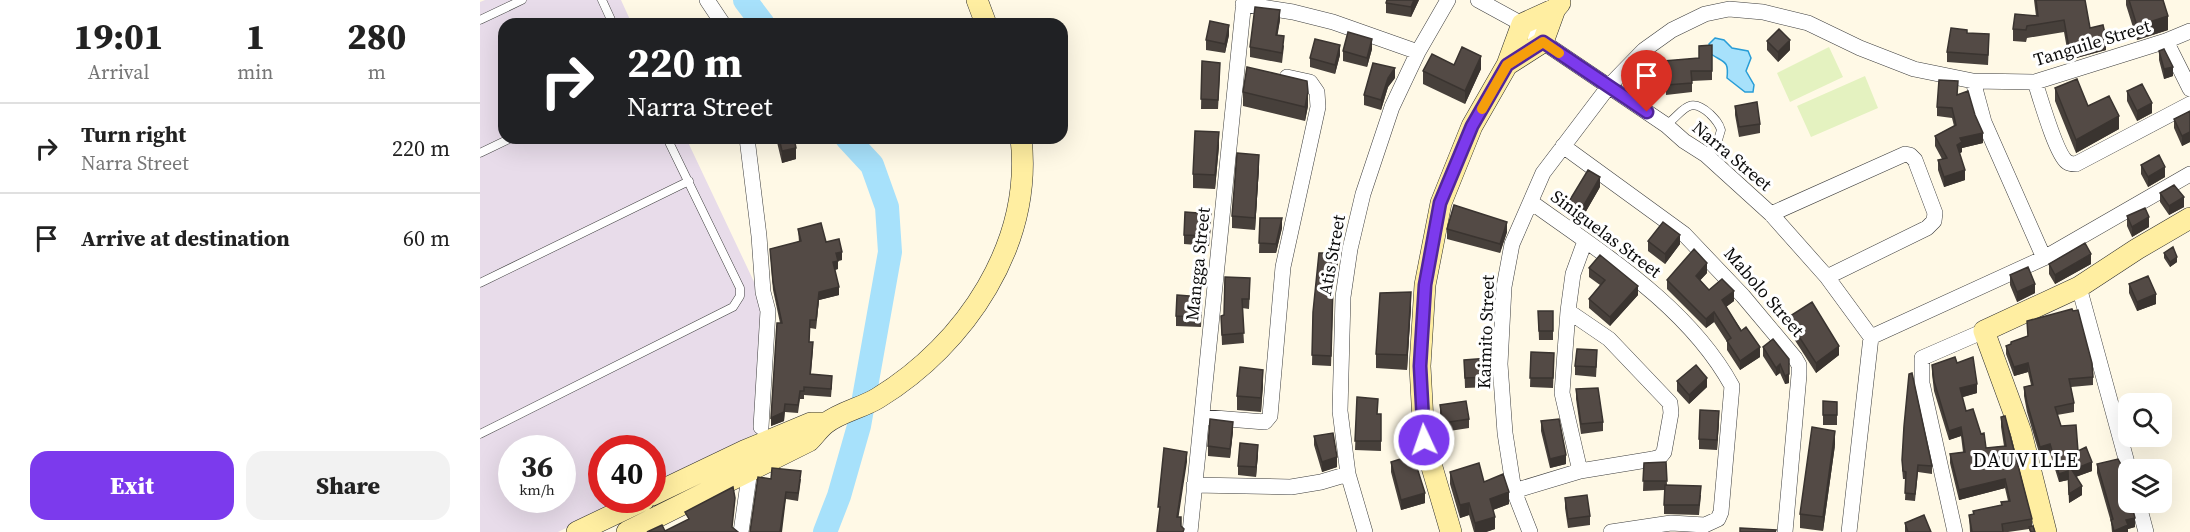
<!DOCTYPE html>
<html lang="en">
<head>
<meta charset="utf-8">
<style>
	:root { --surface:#fff; --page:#f2f2f2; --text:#222; --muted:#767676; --line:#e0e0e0; --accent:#7c3aed }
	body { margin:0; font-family:"Source Serif 4",serif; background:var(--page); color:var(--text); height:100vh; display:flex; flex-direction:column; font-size:22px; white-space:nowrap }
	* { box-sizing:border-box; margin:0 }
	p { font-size:20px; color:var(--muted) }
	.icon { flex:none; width:33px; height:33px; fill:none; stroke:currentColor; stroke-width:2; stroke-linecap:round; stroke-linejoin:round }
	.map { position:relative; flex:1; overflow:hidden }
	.drawer { display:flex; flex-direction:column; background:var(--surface); width:480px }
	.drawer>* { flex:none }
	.guide { position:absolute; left:18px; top:18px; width:570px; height:126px; border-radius:18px; box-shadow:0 6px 24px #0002; background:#202124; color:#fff; overflow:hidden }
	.controls { position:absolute; left:1638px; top:393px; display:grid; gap:12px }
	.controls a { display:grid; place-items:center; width:54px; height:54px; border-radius:12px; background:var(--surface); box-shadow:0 6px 24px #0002; font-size:30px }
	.speed { position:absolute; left:18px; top:435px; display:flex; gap:12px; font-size:30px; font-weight:700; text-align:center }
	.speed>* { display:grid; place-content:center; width:78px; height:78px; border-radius:50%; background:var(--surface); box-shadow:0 6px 24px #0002; line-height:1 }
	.speed small { font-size:15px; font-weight:400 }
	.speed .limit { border:9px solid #d22; background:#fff; color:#111 }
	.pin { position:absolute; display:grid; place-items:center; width:51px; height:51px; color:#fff; margin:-62px -26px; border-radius:50% 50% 50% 0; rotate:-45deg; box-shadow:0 0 6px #0007 }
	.pin .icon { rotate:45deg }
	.me { position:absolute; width:66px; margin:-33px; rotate:357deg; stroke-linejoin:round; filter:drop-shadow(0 0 4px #0008) }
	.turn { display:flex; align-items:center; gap:21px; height:126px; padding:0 30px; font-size:27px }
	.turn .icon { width:78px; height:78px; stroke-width:2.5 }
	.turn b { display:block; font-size:42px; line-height:51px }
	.eta { display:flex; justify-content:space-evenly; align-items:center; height:102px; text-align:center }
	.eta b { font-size:36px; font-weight:800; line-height:42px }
	.button { display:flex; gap:12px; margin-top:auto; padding:12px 30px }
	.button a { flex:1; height:69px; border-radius:18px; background:var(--accent); color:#fff; font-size:24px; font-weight:800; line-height:69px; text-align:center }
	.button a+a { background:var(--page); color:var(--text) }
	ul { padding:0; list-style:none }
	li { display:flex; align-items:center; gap:18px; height:90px; padding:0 30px; border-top:2px solid var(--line) }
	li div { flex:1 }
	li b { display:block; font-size:22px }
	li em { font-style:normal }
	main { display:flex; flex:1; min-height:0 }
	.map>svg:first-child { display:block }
	.industrial { fill:#e8dcea; fill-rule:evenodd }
	.pitch { fill:#e4f2c0 }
	.water { fill:#a7e1fb; stroke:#289dd7; stroke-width:1.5 }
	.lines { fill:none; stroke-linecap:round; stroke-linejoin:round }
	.river { stroke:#a7e1fb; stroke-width:24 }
	.lane-casing { stroke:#3d3d3d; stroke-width:9 }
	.street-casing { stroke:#3d3d3d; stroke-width:16 }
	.secondary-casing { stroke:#2c2c2c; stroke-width:22 }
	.lane { stroke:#fff; stroke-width:8 }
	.street { stroke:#fff; stroke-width:15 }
	.secondary { stroke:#ffeea1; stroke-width:21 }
	.wall { fill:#47403b }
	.shaded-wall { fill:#3a3430 }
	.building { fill:#534a45; stroke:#3a3430; stroke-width:1.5 }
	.route-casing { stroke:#51269a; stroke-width:15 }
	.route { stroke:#7c3aed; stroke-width:10 }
	.slow { stroke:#f59e0b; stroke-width:10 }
	.labels { text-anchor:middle; stroke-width:6; stroke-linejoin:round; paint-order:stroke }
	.street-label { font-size:18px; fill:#0a0a0a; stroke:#fff }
	.neighbourhood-label { font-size:20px; letter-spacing:1.5px; fill:#0a0a0a; stroke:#fff }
</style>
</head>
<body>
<main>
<section class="drawer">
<div class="eta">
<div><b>19:01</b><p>Arrival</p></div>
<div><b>1</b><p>min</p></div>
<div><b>280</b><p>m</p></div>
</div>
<ul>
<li><svg class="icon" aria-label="right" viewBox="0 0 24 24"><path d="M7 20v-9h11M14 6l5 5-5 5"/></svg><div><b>Turn right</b><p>Narra Street</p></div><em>220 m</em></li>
<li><svg class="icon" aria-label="arrive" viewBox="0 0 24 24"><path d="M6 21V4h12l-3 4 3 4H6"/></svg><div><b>Arrive at destination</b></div><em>60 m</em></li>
</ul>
<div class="button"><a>Exit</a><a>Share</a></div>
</section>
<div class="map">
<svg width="1710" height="532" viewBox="0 0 1710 532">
	<rect width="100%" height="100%" fill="#fff9e6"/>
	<path class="industrial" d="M5 0H141L152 24H24V138H206L285 305 277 433 173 485 172 448H122V500H143L78 532H0V2ZM32 448H82V500H32Z"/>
	<path class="pitch" d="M1349 47 1363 77 1310 102 1297 73Z
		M1385 76 1398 108 1331 137 1317 106Z"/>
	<path class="water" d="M1235 38 1244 40 1252 48 1268 51 1271 58 1266 71 1274 85 1273 92H1265L1247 78C1249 60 1244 63 1231 54L1229 44Z"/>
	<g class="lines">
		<path class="river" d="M265 0 283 24
			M345 532 359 496 379 426 410 252 407 207 392 165 367 138"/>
		<defs>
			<path id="lane" d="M122 0 133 24
				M0 20 42 0
				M1186 125C1203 113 1208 94 1230 114 1235 119 1239 123 1241 130L1238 140 1226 155
				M0 153 31 138
				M0 283 209 181
				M0 434 253 307 260 296V288L187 138"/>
			<path id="street" d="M227 0 243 24
				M998 0 1042 24 1063 42 1186 125 1204 141 1226 155 1291 214 1347 277 1391 337
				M763 4 813 12 853 22 938 52
				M1686 41 1710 89
				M1493 81 1504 122 1564 258
				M1555 82C1560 97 1576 154 1587 162 1590 164 1592 164 1596 164L1710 104
				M267 138 279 236 283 292 288 311 281 427
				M1083 146 1204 234 1263 296 1315 358 1319 365V375L1305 532
				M1051 202C1123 254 1208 306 1252 386L1241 512 1238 519 1225 525 1191 523 1131 532
				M1291 214 1425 154 1430 155 1435 160 1455 213 1454 221 1447 228 1347 277
				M1599 287 1649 470
				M1391 337 1564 258 1710 174
				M722 417 785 422 790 416 803 267 838 107 837 92 830 82 807 77
				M1100 471 1082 393 1088 311 1093 274 1105 241
				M714 485 811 487 841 482 868 474
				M1034 491 1100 471 1173 459 1180 457 1184 452 1191 413 1190 403 1129 339 1088 311
				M1658 502 1666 532
				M261 532 270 470 268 464
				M710 532 764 0
				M885 532 868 474 860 411 863 297 870 249 883 194 912 107 938 52 968 0
				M1050 532 1034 491 1025 433 1020 364 1024 287 1032 244 1063 173 1129 86 1164 50 1192 30 1225 14 1249 9 1283 12 1328 23 1380 48 1434 69 1493 81 1555 82 1686 41 1710 31
				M1369 532 1391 337
				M1475 532 1442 383V358L1504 331"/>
			<path id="secondary" d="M497 0 506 24
				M1027 65 1063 42 1075 9 1080 3
				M172 495 264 451 331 423H346
				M97 532 164 500
				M147 532 329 441C334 436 339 429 345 424 360 412 382 408 398 398 486 344 553 244 541 138
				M971 532 944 440 940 366 945 285 961 203 992 126 1027 65 1042 24 1075 9
				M1566 532 1541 432 1504 331 1599 287 1657 249 1710 218"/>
		</defs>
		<use href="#lane" class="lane-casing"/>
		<use href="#street" class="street-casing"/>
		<use href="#secondary" class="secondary-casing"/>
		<use href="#lane" class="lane"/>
		<use href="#street" class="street"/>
		<use href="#secondary" class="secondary"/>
	</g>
	<path class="wall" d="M939 0 931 17 906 13V3Z
		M1554 0H1605L1610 28 1626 50 1589 60 1584 32 1547 38 1546 42 1533 41V29L1556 16Z
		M1646 0H1683L1688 30 1657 40 1646 5Z
		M800 20 797 35 804 46 802 63 770 57V47Z
		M1487 33 1509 44 1508 65 1467 62V52Z
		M749 35 745 53 726 50V40Z
		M1287 41 1310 50 1298 62 1287 50Z
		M1232 45V80L1212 81V92L1186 95 1184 61 1219 58Z
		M892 49 887 67 863 61V51Z
		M1679 51 1693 76 1684 79 1679 60Z
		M860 55 855 74 830 67V58Z
		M722 61 740 72 738 109H721Z
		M974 65 1001 69 985 104 943 84V71Z
		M915 78 908 87 901 110 884 105V95Z
		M1575 88 1608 106 1639 129 1596 153 1575 101Z
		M1647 91 1672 113 1657 121 1647 101Z
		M763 92 828 106 825 121 763 106Z
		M1478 95 1503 143 1482 148V152L1479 153 1485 180 1464 187 1458 170V160L1462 159 1455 146V136L1474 126 1472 118 1457 116V107Z
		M1255 106 1280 124V133L1259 137 1255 115Z
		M1710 111V142L1702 146 1694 128V119Z
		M296 138H314L316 159 302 163Z
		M739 146 735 189 713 188V174Z
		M1661 165 1685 177 1668 187 1661 174Z
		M779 167 775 230 752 228V216Z
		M1120 187 1101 220 1088 212V203Z
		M1680 193 1704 207 1689 215 1680 202Z
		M1647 216 1669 227 1652 237 1647 226Z
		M780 218 802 228 796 253H779Z
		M731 223 729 246 704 244V235Z
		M318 229 346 242 362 260 358 261V269L355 270 359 295 339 300 336 329 330 328 329 342 333 350 331 374 352 385 351 397 324 395V399H320L318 413 305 412 304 421 291 426 300 323 293 290 290 249 319 242Z
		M967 229 1027 232 1020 253 967 239Z
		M1168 241 1200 244 1185 264 1168 251Z
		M1684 253 1697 262 1690 267 1684 258Z
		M858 263 853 297 851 366 832 365 833 312Z
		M1569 264H1611L1575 284 1569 274Z
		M1109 268 1158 295 1130 326 1109 308V299L1120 285 1109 277Z
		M1227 273 1220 280 1229 290 1254 301 1246 307 1280 357 1260 370 1247 350V342L1234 322 1226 328 1187 289V280Z
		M1530 275 1555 293 1537 302 1530 285Z
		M1649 284 1676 304 1657 311 1649 293Z
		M770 288 769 309 762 308 764 343 742 345 741 316 744 315Z
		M722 306 721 327 696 326V316Z
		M931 306 927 370 896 368V354Z
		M1058 311H1073V340H1059Z
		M1307 318 1359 355 1336 373 1307 328Z
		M1547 321 1613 377V385L1591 387 1594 403V412L1577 415 1581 426 1612 471 1596 477 1602 495 1589 503 1588 480 1579 482 1570 453 1560 456 1547 412 1544 396V387L1551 385 1548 372 1534 376 1526 354V346L1531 344V342L1548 336Z
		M1293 339 1309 383 1305 384 1300 373 1296 376 1283 356V347Z
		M1051 352 1074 362 1073 388 1050 387Z
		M984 360 1010 377V387L985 388Z
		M1117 360 1116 377 1095 375V366Z
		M1477 363 1497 393 1482 397 1486 411 1501 434 1506 448 1524 446 1521 427V417L1552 519V526L1555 532H1550L1549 529 1528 532H1490L1489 515H1493V511L1521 505 1528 501 1525 488 1479 500 1470 463V454L1483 452 1481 436 1469 440 1454 391 1452 374V365Z
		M1197 381 1227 387 1209 404 1197 391Z
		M783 384 781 412 757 410V396Z
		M1096 389 1123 422V431L1101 434 1096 399Z
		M877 397 897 414H901V451L875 450Z
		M1343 401 1357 402V425H1343Z
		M960 405 989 419V428L963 432 960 415Z
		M1061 421 1086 464 1070 468 1061 431Z
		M1239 421 1237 450 1219 449V439Z
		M1424 426 1452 466V474L1438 472 1435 501 1425 500 1426 479H1423L1422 468Z
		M753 431 750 458 728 456V446Z
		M834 436 857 467 842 472 834 445Z
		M1355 445 1343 531 1320 528V514Z
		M778 454 776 477 758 475V466Z
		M911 462 945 503 921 510 911 472Z
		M1186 462 1187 485 1221 495 1219 515 1184 514V490L1163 491 1164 463Z
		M1617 464 1648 502 1655 527 1648 529V532H1632L1631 522 1617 473Z
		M970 472 1004 482 1029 504 1013 510 1015 529 1006 532H994L989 515 980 518 970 484Z
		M291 479H321L318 501 306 499Z
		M1085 498 1110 516V525L1088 528 1085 508Z
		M1425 523 1451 532H1425Z"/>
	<path class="shaded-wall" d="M934 0H939L931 17V7Z
		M800 10V20L796 45V35Z
		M1688 16V30L1657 40V26Z
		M749 25V35L745 53V44Z
		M1626 38V50L1589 60V48Z
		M892 39V49L887 67V58Z
		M1310 40V50L1298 62V52Z
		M860 45V55L855 74V65Z
		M1001 56V69L985 104V91Z
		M1693 67V76L1684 79V69Z
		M915 68V78L908 87 901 110V100L908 78Z
		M828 92V106L825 121V107Z
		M1672 103V113L1657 121V111Z
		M1639 116V129L1596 153V140Z
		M739 132V146L735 189V175Z
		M1710 132V142L1702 146V136Z
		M1503 133V143L1482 148V152L1477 155V145L1480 138Z
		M316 148V159L302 163V151Z
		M779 155V167L775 230V218Z
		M1685 167V177L1668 187V177Z
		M1485 170V180L1464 187V177Z
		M1120 177V187L1101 220V210Z
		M1704 197V207L1689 215V206Z
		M731 214V223L729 246V236Z
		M1669 217V227L1652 237V227Z
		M802 218V228L796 253V244Z
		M1027 222V232L1020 253V244Z
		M1200 235V244L1185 264V254Z
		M362 252V260L356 261V253Z
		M858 253V263L853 297 851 366 853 287Z
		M1611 254V264L1575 284V275Z
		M1697 257V262L1690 267V262Z
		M358 261V269L353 270V262Z
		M1227 263V273L1216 285V276Z
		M1555 284V293L1537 302V292Z
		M1158 286V295L1130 326V317Z
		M359 287V295L339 300 336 329 339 292Z
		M1254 291V301L1242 310V300Z
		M931 292V306L927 370V355Z
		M1676 294V304L1657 311V302Z
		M1234 312V322L1226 328V319Z
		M1359 346V355L1336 373V363Z
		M1280 347V357L1260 370V361Z
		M1309 359V383L1305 384V376Z
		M1548 363V372L1534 376V367Z
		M1300 364V373L1296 376V368Z
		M783 370V384L781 412V398Z
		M1227 378V387L1209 404V395Z
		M1497 384V393L1480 398V388Z
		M305 404 304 421 291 426V418Z
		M1239 411V421L1237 450V440Z
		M753 422V431L750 458V449Z
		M1481 427V436L1469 440V431Z
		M1355 431V445L1343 531V517Z
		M1570 444V453L1560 456V447Z
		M778 445V454L776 477V467Z
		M707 452V462L697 527V517Z
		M1086 455V464L1070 468V459Z
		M857 457V467L842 472V462Z
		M1612 462V471L1592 478V470Z
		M1588 471V480L1579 482V474Z
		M1525 479V488L1479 500V490Z
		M1602 486V495L1589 503V494Z
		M306 492V499L302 532H300Z
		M1029 492V504L1010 511V499Z
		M945 493V503L921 510V500Z
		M989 503V515L980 518V505Z
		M1015 517V529L1006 532H995V523Z
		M1655 518V527L1648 529V532H1634V531L1646 520Z"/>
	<path class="building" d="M907 0H934L931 7 906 3Z
		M1556 0H1605L1610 28 1623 25 1626 38 1589 48 1584 20 1547 26 1546 30 1533 29 1535 14 1558 16Z
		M1649 0H1683L1688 16 1657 26Z
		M775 7 800 10 796 35 804 36 802 53 770 47Z
		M730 21 749 25 745 44 726 40Z
		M1471 28 1487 30V33L1509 34 1508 55 1467 52Z
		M1299 29 1310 40 1298 52 1287 41Z
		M868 32 892 39 887 58 863 51Z
		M835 39 860 45 855 65 830 58Z
		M1232 45V71H1211L1212 83 1186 85 1184 61 1219 58V46Z
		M982 47 1001 56 985 91 943 71 952 54 974 65Z
		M1684 49 1693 67 1684 69 1679 51Z
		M722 61 740 63 738 100 721 99Z
		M893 63 915 68 908 78 901 100 884 95Z
		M767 67 827 81 828 92 825 107 763 92Z
		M1597 79 1608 106 1629 96 1639 116 1596 140 1575 88Z
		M1459 80 1478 81 1477 95 1488 91 1495 115 1503 133 1480 138 1482 142 1477 145 1485 170 1464 177 1458 160 1467 158 1455 136 1476 125 1472 108 1457 107Z
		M1662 84 1672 103 1657 111 1647 91Z
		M1277 102 1280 124 1259 127 1255 106Z
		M1710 111V132L1702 136 1694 119Z
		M715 131 739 132 735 175 713 174Z
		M299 138H314L316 148 302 151Z
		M757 153 779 155 775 218 752 216Z
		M1679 155 1685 167 1668 177 1661 165Z
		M1108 170 1120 177 1101 210 1088 203Z
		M1694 185 1704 197 1689 206 1680 193Z
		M974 205 1027 222 1020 244 967 229Z
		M1665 208 1669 217 1652 227 1647 216Z
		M705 212 731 214 729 236 704 235Z
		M780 218H802L796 244 779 243Z
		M1183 222 1200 235 1185 254 1168 241Z
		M341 223 346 242 359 239 362 252 356 253 358 261 353 262 359 287 339 292 336 320H330L329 342H333L330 374 352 376 351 389 324 387V391H320L318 405 305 404 304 412 291 418 297 323H302L293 282 290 249 321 241 318 229Z
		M1605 243 1611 254 1575 275 1569 264Z
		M1693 247 1697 257 1690 262 1684 253Z
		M1214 249 1227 263 1216 276 1229 290 1242 279 1254 291 1242 300 1261 331 1266 327 1280 347 1260 361 1247 341 1251 338 1234 312 1226 319 1187 280Z
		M839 253H858L853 287 851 356 832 355 833 312Z
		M1120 255 1158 286 1130 317 1109 299 1125 280 1109 268Z
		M1548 267 1555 284 1537 292 1530 275Z
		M1668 276 1676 294 1657 302 1649 284Z
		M745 277 770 278 769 299H762L764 333 742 335 741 316 744 315Z
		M931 292 927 355 896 354 900 293Z
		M697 295 722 297 721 317 696 316Z
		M1332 302 1359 346 1336 363 1307 318Z
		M1592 309 1593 311 1598 310 1612 363 1613 377 1589 379 1594 403 1575 407 1581 426 1596 425 1598 451 1606 447 1612 462 1592 470 1602 486 1589 494 1588 471 1579 474 1570 444 1560 447 1547 403 1544 387 1553 385 1548 363 1534 367 1526 346 1531 344V342L1548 336 1547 321Z
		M1058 311H1073V331H1059Z
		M1293 339 1309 359V374L1305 376 1300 364 1296 368 1283 347Z
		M1097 349 1117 350 1116 367 1095 366Z
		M1051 352 1074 353 1073 378H1050Z
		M1475 357 1477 363 1493 357 1497 384 1480 388 1486 411 1493 409 1501 434 1504 433 1506 448 1526 446 1521 417 1525 416 1552 519 1522 524 1523 532H1492L1489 515 1494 514 1493 511 1522 505 1521 502 1530 501 1525 479 1479 490 1470 454 1485 452 1481 427 1469 431 1454 381 1452 365Z
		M1009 358 1010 377 985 378 984 360Z
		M1216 365 1227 378 1209 395 1197 381Z
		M760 367 783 370 781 398 757 396Z
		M1432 373 1452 466 1438 465 1435 494 1425 493 1426 472 1423 471 1422 460 1424 426 1429 374Z
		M1118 388 1123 422 1101 424 1096 389Z
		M877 397 898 399 897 414H901V441H875Z
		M986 401 989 419 963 423 960 405Z
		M1343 401 1357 402V415H1343Z
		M1220 410 1239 411 1237 440 1219 439Z
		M730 419 753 422 750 449 728 446Z
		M1079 419 1086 455 1070 459 1061 421Z
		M1332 427 1355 431 1343 517 1320 514Z
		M853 433 857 457 842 462 834 436Z
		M760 443 778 445 776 467 758 466Z
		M684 448 707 452 697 517H701V526L704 529 703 532H677L680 507H678Z
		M933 455 945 493 921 500 911 462Z
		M1638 459 1643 468 1648 470V502H1651L1655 518 1646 520 1648 525 1634 531 1631 520 1633 519 1617 464Z
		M1186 462 1187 481H1163L1164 463Z
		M999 463 1004 482 1023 474 1029 492 1010 499 1015 517 995 523 989 503 980 505 970 472Z
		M292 468 321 471 318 493 306 492 300 532H270L278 477 291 479Z
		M1185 485 1221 486 1219 505H1184Z
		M253 487 255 498 252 527 258 532H167L182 525 185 531 209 519 205 512Z
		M1107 495 1110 516 1088 519 1085 498Z
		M1444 515 1451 532H1428L1425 523Z
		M1553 526 1555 532H1551L1549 527Z
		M1260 528 1296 530 1295 532H1260Z"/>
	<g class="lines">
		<defs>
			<path id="route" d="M944 440 940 366 945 285 960 203 992 126 1027 65 1063 42 1167 112"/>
		</defs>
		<use href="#route" class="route-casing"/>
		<use href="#route" class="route"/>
		<path class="slow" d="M1002 109 1027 65 1063 42 1079 53"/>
	</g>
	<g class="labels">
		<g class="street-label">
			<text transform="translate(1612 43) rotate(-17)" y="6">Tanguile Street</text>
			<text transform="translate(1252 156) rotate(40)" y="6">Narra Street</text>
			<text transform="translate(1126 234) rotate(37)" y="6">Siniguelas Street</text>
			<text transform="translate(852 255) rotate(-80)" y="6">Atis Street</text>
			<text transform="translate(718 264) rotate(-84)" y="6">Mangga Street</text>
			<text transform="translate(1284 292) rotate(49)" y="6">Mabolo Street</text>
			<text transform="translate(1006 332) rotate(-88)" y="6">Kaimito Street</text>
		</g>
		<g class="neighbourhood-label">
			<text x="1546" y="467">DAUVILLE</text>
		</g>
	</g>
</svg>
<div class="controls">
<a><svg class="icon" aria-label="search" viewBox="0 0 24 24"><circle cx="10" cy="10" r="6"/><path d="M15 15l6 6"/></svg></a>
<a><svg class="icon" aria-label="layers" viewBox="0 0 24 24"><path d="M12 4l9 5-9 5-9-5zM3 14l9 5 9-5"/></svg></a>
</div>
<div class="speed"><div>36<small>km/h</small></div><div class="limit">40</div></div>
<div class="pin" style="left:1167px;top:112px;background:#d93025"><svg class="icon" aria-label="arrive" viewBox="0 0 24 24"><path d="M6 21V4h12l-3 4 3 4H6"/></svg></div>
<svg class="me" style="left:944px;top:440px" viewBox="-20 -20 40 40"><circle r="17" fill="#7c3aed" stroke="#fff" stroke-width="3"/><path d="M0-11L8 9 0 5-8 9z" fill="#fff"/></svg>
<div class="guide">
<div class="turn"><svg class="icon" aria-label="right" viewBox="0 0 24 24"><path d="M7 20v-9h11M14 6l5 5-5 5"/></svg><div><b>220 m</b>Narra Street</div></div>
</div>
</div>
</main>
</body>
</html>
